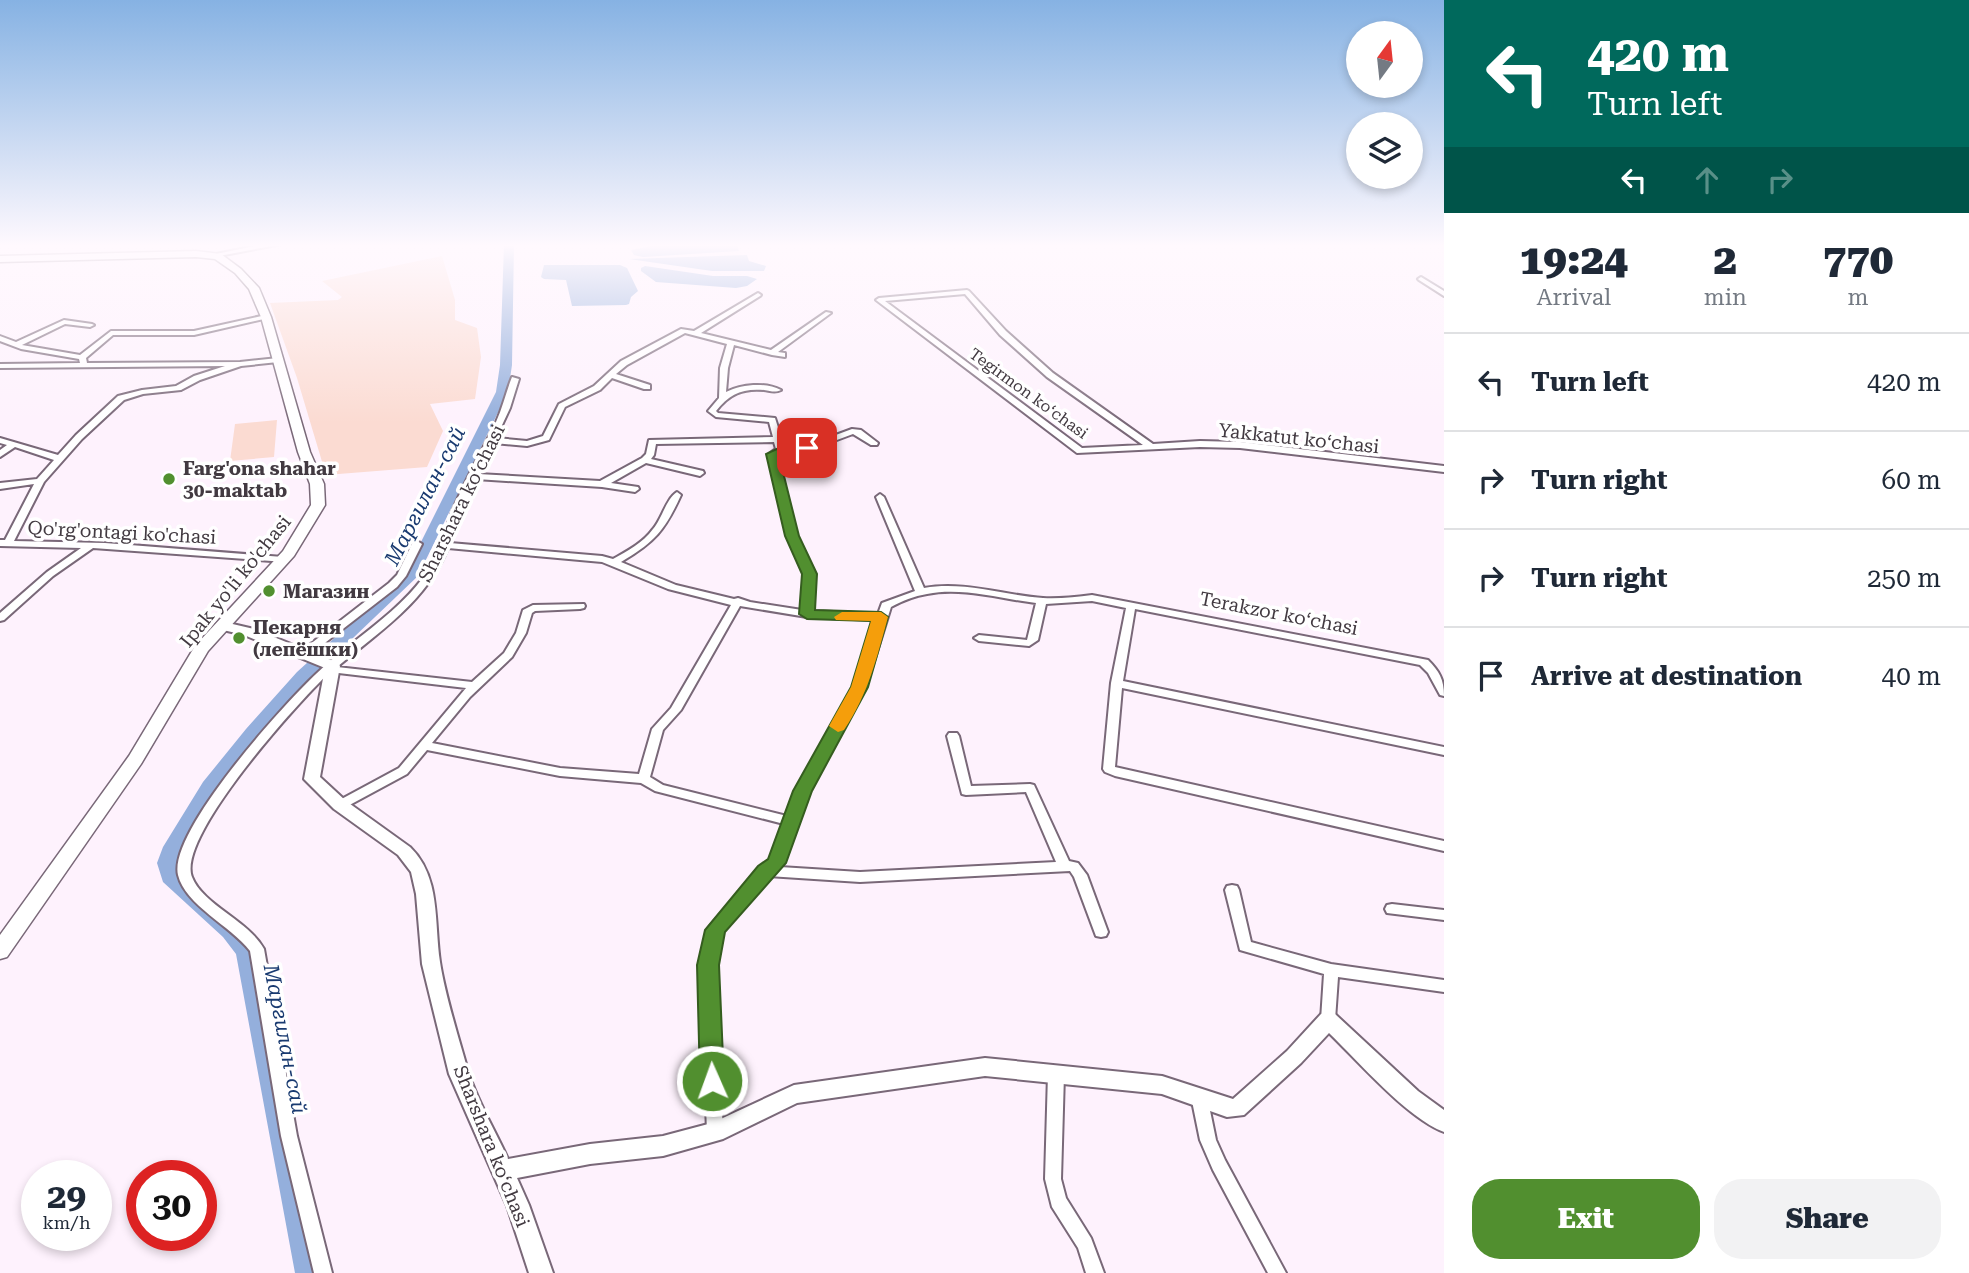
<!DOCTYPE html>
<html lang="en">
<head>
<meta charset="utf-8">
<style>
	:root { --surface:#fff; --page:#f2f2f3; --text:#1f2937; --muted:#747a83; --line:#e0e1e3; --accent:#518f2f }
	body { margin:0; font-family:"Roboto Serif",serif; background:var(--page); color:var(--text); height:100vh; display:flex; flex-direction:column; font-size:26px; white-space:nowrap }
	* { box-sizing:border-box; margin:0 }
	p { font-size:23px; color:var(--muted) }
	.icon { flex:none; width:38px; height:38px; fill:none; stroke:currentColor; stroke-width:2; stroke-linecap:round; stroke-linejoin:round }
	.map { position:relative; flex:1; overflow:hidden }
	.details { display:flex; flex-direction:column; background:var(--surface); width:525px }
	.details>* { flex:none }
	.banner { background:#00695c; color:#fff; overflow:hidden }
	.needle { width:46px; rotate:15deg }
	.tools { position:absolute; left:1346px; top:21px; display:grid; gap:14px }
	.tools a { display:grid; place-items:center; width:77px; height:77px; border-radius:50%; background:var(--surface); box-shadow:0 4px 10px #0003; font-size:35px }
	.speed { position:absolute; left:21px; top:1160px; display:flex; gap:14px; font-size:35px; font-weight:700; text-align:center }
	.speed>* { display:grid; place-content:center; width:91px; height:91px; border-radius:50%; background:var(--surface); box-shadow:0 4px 10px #0003; line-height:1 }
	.speed small { font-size:18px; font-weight:400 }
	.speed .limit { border:10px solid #d22; background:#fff; color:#111 }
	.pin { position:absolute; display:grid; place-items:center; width:60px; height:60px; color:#fff; margin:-30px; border-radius:14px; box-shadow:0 4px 10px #0006 }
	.me { position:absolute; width:77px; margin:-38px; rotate:358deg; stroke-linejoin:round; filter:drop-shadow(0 0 5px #0008) }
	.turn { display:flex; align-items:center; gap:24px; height:147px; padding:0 28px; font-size:32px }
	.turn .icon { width:91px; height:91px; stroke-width:2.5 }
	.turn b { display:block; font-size:49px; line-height:60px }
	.lanes { display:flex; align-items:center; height:66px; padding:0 28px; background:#0003; justify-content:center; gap:35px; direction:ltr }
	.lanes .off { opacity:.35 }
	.eta { display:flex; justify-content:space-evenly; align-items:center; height:119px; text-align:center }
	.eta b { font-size:42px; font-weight:800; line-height:49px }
	.primary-button { display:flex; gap:14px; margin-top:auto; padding:14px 28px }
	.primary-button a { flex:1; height:80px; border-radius:28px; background:var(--accent); color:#fff; font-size:28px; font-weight:800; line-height:80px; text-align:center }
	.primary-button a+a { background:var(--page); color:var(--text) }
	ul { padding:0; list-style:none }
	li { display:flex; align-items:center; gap:21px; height:98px; padding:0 28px; border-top:2px solid var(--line) }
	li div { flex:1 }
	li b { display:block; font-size:26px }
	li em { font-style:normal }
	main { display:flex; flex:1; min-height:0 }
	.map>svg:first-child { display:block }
	.green { fill:#fbdbd2 }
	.water { fill:#94afdc }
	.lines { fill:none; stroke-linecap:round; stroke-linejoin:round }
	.river { fill:#94afdc; fill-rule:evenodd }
	.minor-casing { stroke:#796878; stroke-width:4 }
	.tertiary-casing { stroke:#796878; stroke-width:4 }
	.secondary-casing { stroke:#796878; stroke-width:3 }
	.minor { fill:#fff; fill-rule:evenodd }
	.tertiary { fill:#fff; fill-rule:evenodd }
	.secondary { fill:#fff; fill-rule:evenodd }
	.route { fill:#518f2f; stroke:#355d1f; stroke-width:2 }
	.slow { fill:#f59e0b }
	.poi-dot { fill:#518f2f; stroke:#fff; stroke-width:2.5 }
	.labels { text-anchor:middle; stroke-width:7; stroke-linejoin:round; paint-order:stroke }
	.far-street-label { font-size:16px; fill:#423a41; stroke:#fff }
	.street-label { font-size:19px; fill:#423a41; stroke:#fff }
	.poi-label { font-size:19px; font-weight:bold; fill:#423a41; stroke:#fff; text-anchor:start }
	.water-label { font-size:21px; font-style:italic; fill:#193a70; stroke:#fff }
</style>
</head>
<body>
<main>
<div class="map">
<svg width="1444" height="1273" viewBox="0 0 1444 1273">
	<rect width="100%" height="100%" fill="#fef2fd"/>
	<path class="green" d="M442 256 455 300V320L477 328 481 357 475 399 430 404 443 431 427 467 326 475 297 378 270 303 338 300 342 297 322 281Z
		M277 420 274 457 230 461 235 424Z"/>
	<path class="water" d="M662 244H737L739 251 643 257 634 255 631 250Z
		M747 255 749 261 766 266 764 271H712L629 259Z
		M544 265H620L627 268 638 291 631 297 629 304 626 305 572 306 566 280 544 279 541 277Z
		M645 266 713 276H747L757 279 747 286 736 288 656 282 641 271V268Z"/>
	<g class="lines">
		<path class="river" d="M504 244H514L512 365 508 392 418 576 309 680 258 737 216 790 182 847 177 863 179 874 237 925 256 951 321 1273H295L236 954 223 937 163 882 157 863 163 847 203 782 246 729 297 672 405 574 496 392 500 365Z"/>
		<defs>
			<path id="minor" d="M265 244H282L219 256 216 254Z
				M1421 277 1444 291V296L1419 280 1418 279Z
				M967 290 969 291 1006 331 1053 373 1153 444 1200 441 1240 442 1444 466V472L1240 448 1200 447 1077 453 876 300 879 298ZM965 294 1000 335 1047 377 1143 445 1082 448 885 301Z
				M758 293 761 295 760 296 701 333 771 350 826 312 831 313 778 352 785 353V357L772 355 734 345 728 368 726 392C742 384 765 382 781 390 775 393 771 391 764 390 743 388 729 394 716 411L718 413 775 418 781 437 784 439 782 441 784 447 806 446 852 429 861 430 878 443 877 445H871L853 434 810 450 783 452 777 455 797 536 815 574 812 611 878 614 882 603 915 591 876 497 880 494 884 497 924 588C964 581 1003 595 1043 598 1059 599 1076 597 1092 595L1428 660C1439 671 1444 679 1444 696L1440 695 1428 673 1420 665 1135 609 1123 681 1444 747V755L1122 688 1115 767 1444 841V851L1115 776 1105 772 1103 769 1111 683 1126 608 1092 601 1046 604 1038 640 1029 646 979 641 974 638 979 635 1027 640 1036 603C1001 599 963 587 927 594 914 596 902 601 891 607L866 687 809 791 798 820 799 822 780 867 860 872 1056 862 1026 792 966 795 962 794 947 736 949 733H957L959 736 971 786 1030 784 1034 785 1069 861 1078 863 1087 875 1108 932 1106 936 1101 937 1096 936 1074 877 1070 871 860 882 768 876 722 932 715 965 723 1132 721 1137 715 1139 709 1137 707 1132 701 965 710 926 760 868 771 860 784 824 655 791 641 783 560 776 427 750 407 774 344 808H336L334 805 336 802 399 768 466 688 330 672C299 701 176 837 192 877 203 905 248 920 264 949L297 1136 332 1273H314L281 1136 250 951C231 926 185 905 178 875 168 832 284 704 316 674 350 641 393 617 422 579 439 558 444 531 454 507 466 478 482 451 496 422 503 407 506 392 512 377L519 379 510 408 496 438 527 441 543 436 559 404 594 386 621 361 681 329 694 331ZM685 333 727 344 720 368 719 398 708 411 716 417 769 422 773 437 649 440 646 454 642 458 600 481 478 474 494 443 527 446 549 440 565 407 600 390 612 378 644 389H650V385L616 374 627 365ZM774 442 776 449 769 454 787 536 805 574 802 610 750 602 738 598 734 599 676 585 621 562C655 542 665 530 681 495L677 492C666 499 662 519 653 529 643 543 627 551 613 559L602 556 450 543 476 479 602 487 635 492 639 489 638 487 611 483 646 463 700 476 704 473 703 471 651 459 654 455 656 444ZM448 548 602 562 668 589 731 605 671 708 652 729 639 774 560 768 432 743 470 697 512 657 526 633 532 613 535 611 580 609 584 608 585 606 584 604 533 605 523 610 516 633 504 653 472 682 337 667C379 632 427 601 448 548ZM740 606 807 617 876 620 854 687 797 791 787 816 663 785 650 777 663 730 681 710Z
				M266 315 268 316V318L194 335H113L86 358 87 363 240 362 278 358 282 360 278 362 241 366 200 380 181 390 143 394 124 400 82 439 44 482 14 541 105 543 283 557 288 560 286 562 93 548 53 576 4 620 0 621V613L47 572 81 548 0 546V540H5L34 484 0 489V483L37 479 54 460 15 447 0 457V450L7 445 0 443V438L58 455 76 435 118 396 142 390 176 386 194 376 225 366 0 368V364L80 363 79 359 21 349 0 341V336L16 342 64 320 92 324 94 325 90 327 65 324 22 345 80 355 111 331H194Z
				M417 541 422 544 406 576 397 587 308 656H300L299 654 300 652 389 583 397 575 412 544Z
				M1232 885 1237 886 1239 890 1251 942 1331 964 1444 980V992L1338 977 1335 1020 1333 1024 1328 1026 1323 1024 1321 1020 1324 974 1240 950 1225 890 1227 886Z
				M1392 904 1444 910V920L1387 913 1385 909 1387 905Z
				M1056 1067 1061 1069 1064 1074 1061 1179 1066 1198 1091 1238 1104 1273H1086L1078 1248 1052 1207 1045 1179 1048 1074 1051 1069Z
				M1199 1089 1205 1091 1207 1096 1216 1140 1225 1160 1286 1273H1268L1213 1170 1200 1140 1191 1096 1193 1091Z"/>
			<path id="tertiary" d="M224 622 254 629 338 663 340 666 320 777 346 801 410 847C441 877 434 922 440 962 445 995 459 1039 468 1071 477 1101 495 1130 508 1159L590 1144 663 1136 712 1123 794 1085 985 1058 1162 1076 1233 1099 1287 1051 1321 1014 1328 1012 1335 1014 1418 1091 1444 1110V1132C1407 1118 1358 1061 1329 1033L1301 1063 1244 1115 1227 1117 1162 1094 985 1076 797 1103 723 1139 663 1156 590 1164 517 1178 529 1205 553 1273H529L507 1206 449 1074 422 964 416 894 411 872 398 855 334 809 304 779 325 668 244 635 219 629 217 626Z"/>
			<path id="secondary" d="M196 251 221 254 241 269 259 288 271 317 310 452 324 484 325 505 294 556 208 651 141 764 7 957 0 959V935L129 756 195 646 283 551 311 505 310 484 298 452 261 317 249 289 235 273 215 259 196 257 0 262V256Z"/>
		</defs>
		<use href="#minor" class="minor-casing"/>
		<use href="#tertiary" class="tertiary-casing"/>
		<use href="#secondary" class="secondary-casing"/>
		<use href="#minor" class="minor"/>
		<use href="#tertiary" class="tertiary"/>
		<use href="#secondary" class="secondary"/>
	</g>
	<linearGradient id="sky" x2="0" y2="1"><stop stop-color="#86b2e3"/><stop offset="0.58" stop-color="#fff9fe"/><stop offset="1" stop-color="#fff9fe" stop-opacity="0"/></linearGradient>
	<rect width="1444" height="423" fill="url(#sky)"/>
	<path class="route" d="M807 445 811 446V451L779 456 799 536 817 574 815 610 881 612 888 617 868 687 812 791 786 863 725 932 719 965 724 1081 720 1088 712 1091 704 1088 700 1081 697 965 705 930 758 866 768 859 793 791 851 687 871 621 807 619 799 614 802 574 785 536 766 454 781 447Z"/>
	<path class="slow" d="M842 612H881L888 617C877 657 868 695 844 730L838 732 829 726 851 687 871 621 836 620 834 617Z"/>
	<g class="poi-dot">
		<circle cx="169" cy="479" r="7"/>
		<circle cx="269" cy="591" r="7"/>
		<circle cx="239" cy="638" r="7"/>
	</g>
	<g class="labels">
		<g class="far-street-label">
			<text transform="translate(1029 393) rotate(36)" y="6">Tegirmon koʻchasi</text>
		</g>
		<g class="street-label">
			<text transform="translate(1299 438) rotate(6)" y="7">Yakkatut koʻchasi</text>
			<text transform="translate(461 503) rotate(-64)" y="7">Sharshara koʻchasi</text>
			<text transform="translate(122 532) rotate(3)" y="7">Qo'rg'ontagi ko'chasi</text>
			<text transform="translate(235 581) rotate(-51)" y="7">Ipak yo'li ko'chasi</text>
			<text transform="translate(1279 613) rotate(11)" y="7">Terakzor koʻchasi</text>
			<text transform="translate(492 1146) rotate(68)" y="7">Sharshara koʻchasi</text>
		</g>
		<g class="poi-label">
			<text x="183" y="475">Farg'ona shahar<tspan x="183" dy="22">30-maktab</tspan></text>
			<text x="283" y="598">Магазин</text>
			<text x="253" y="634">Пекарня<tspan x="253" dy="22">(лепёшки)</tspan></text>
		</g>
		<g class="water-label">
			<text transform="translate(425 496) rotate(-63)" y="7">Маргилан-сай</text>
			<text transform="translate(285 1039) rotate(79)" y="7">Маргилан-сай</text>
		</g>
	</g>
</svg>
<div class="tools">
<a><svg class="needle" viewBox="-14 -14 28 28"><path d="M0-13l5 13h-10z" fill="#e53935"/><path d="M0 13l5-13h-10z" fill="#747a83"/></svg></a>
<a><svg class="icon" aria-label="layers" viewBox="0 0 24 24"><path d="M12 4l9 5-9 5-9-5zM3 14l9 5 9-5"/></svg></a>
</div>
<div class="speed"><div>29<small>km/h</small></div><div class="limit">30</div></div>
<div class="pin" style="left:807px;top:448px;background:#d93025"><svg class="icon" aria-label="arrive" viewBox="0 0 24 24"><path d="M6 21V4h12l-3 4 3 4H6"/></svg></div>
<svg class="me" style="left:712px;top:1081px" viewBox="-20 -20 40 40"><circle r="17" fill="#518f2f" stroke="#fff" stroke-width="3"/><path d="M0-11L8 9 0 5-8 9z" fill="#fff"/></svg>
</div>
<section class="details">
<div class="banner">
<div class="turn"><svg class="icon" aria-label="left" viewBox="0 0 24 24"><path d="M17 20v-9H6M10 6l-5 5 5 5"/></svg><div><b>420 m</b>Turn left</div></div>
<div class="lanes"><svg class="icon" aria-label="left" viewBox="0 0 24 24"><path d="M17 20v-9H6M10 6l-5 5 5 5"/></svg><svg class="icon off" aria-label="ahead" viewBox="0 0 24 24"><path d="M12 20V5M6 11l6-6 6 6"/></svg><svg class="icon off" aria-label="right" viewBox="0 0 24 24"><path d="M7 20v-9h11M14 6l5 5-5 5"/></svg></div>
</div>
<div class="eta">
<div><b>19:24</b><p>Arrival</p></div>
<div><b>2</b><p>min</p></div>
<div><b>770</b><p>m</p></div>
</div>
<ul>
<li><svg class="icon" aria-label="left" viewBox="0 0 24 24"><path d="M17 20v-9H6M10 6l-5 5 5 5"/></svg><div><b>Turn left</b></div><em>420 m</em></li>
<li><svg class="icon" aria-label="right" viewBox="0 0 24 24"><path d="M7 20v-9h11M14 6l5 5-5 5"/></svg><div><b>Turn right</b></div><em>60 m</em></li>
<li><svg class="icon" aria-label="right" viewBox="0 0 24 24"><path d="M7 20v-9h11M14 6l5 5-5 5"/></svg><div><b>Turn right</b></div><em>250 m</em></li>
<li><svg class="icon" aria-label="arrive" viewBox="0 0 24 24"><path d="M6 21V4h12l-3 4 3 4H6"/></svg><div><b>Arrive at destination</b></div><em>40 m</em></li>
</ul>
<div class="primary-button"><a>Exit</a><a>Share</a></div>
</section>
</main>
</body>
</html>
